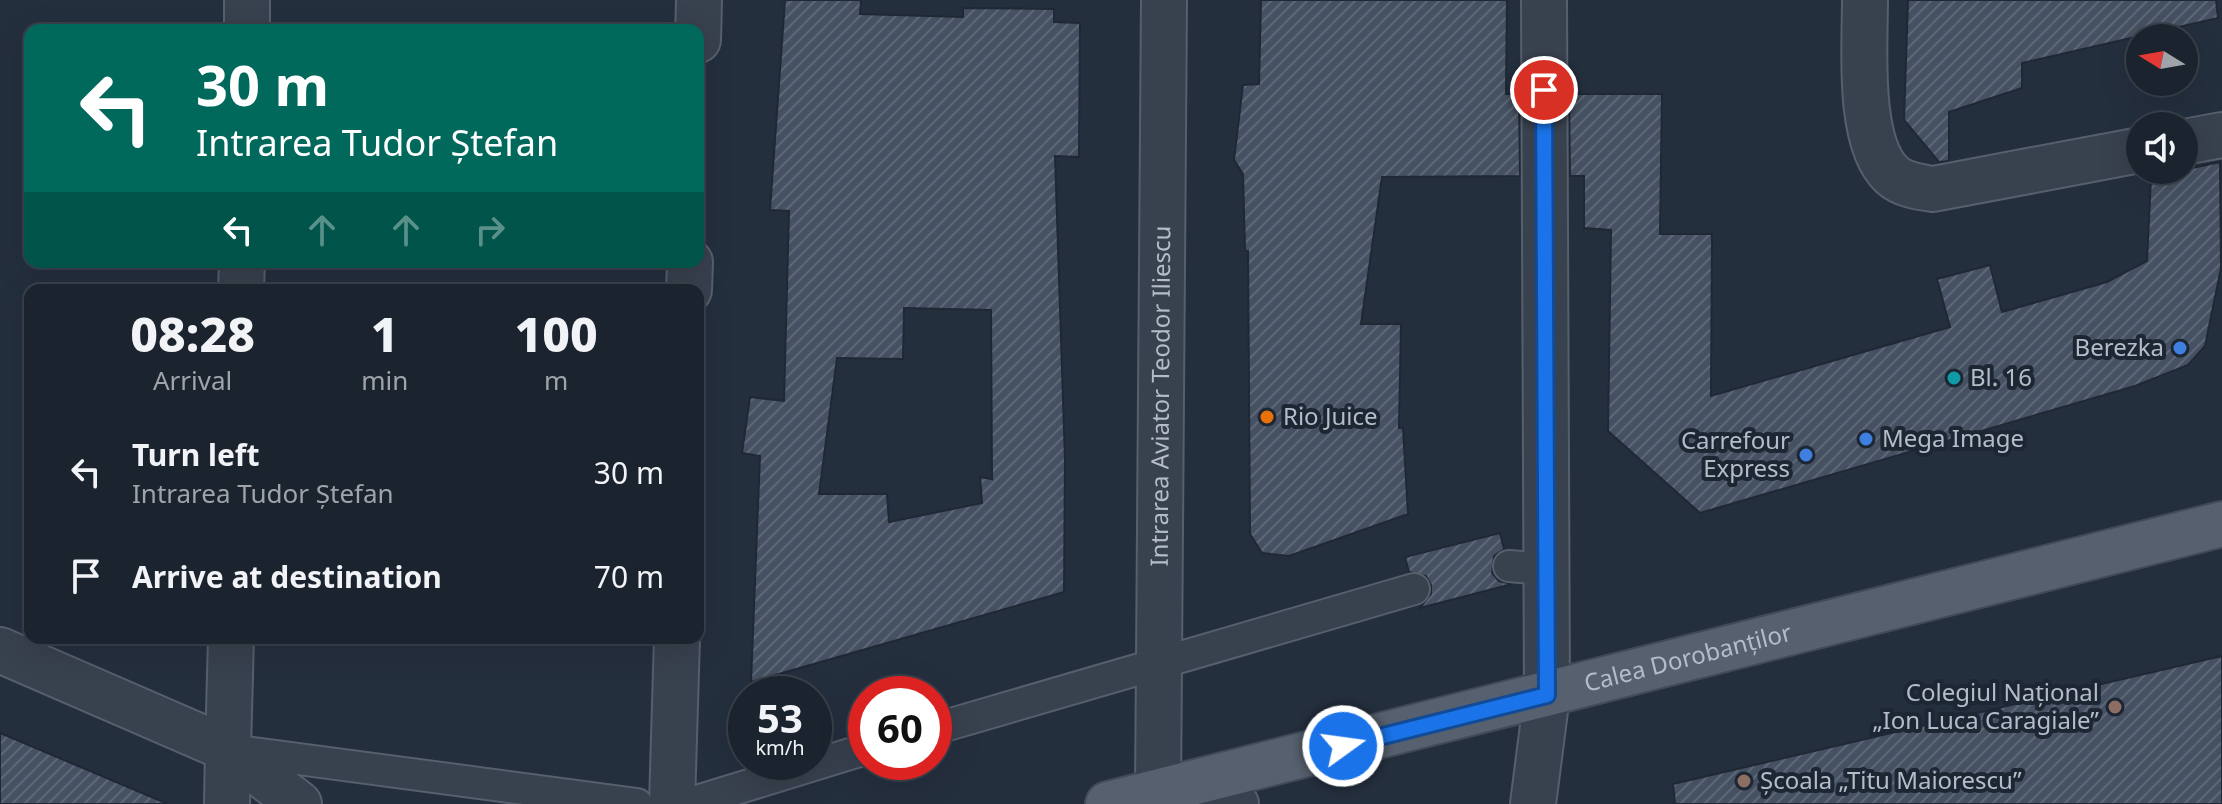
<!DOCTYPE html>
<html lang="en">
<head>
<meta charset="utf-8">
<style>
	:root { --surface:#1b232e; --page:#282f3a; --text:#f1f3f6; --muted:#a0a4aa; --line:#39404a }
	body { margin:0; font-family:"Noto Sans",sans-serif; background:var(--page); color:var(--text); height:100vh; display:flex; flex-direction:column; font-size:30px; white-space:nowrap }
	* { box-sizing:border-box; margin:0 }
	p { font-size:26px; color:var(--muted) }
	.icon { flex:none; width:44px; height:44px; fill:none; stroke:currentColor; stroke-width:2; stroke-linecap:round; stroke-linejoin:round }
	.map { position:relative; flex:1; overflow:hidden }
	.panel { position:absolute; left:24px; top:284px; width:680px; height:360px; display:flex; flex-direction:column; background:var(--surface); border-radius:16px; box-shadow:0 8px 32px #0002,0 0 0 2px var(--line) }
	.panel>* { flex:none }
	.guide { position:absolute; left:24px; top:24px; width:680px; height:244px; border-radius:16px; box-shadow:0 8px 32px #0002,0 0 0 2px var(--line); background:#00695c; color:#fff; overflow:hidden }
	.needle { width:52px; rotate:281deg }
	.tools { position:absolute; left:2126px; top:24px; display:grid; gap:16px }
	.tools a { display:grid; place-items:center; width:72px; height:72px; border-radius:50%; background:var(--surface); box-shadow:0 8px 32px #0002,0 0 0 2px var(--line); font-size:40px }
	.speed { position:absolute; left:728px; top:676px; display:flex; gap:16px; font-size:40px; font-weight:700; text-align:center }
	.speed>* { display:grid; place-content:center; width:104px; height:104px; border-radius:50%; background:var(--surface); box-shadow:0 8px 32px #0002,0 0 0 2px var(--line); line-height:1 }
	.speed small { font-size:20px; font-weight:400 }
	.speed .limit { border:12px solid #d22; background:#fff; color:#111 }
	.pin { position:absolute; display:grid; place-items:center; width:68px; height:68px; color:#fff; margin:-34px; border:4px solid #fff; border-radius:50%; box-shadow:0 2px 8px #0007 }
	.me { position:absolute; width:88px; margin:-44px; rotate:76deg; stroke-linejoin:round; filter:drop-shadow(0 0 6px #0008) }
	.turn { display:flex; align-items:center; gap:28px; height:168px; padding:0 40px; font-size:36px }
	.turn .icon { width:104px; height:104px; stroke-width:2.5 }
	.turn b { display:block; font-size:56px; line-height:68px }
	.lanes { display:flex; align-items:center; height:76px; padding:0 40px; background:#0003; justify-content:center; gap:40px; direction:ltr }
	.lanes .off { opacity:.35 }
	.eta { display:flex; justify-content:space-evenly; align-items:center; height:136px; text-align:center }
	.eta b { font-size:48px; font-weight:800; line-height:56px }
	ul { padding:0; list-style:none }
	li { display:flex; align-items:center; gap:24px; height:104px; padding:0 40px }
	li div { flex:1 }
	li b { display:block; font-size:30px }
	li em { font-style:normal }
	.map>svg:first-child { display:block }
	.building { fill:url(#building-hatch); stroke:#1f2835; stroke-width:2; fill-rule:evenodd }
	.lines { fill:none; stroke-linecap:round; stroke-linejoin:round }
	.service-casing { stroke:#565f6c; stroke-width:34 }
	.minor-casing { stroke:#565f6c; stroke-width:48 }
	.tertiary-casing { stroke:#565f6c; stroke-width:48 }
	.primary-casing { stroke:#414a57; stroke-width:48 }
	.service { stroke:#38414e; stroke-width:30 }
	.minor { stroke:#38414e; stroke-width:44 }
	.tertiary { stroke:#38414e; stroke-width:44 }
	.primary { stroke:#56606e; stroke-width:44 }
	.route-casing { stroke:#114b97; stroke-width:20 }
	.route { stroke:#1a73e8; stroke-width:14 }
	.shop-dot { fill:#3f7fe0; stroke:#1d2633; stroke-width:3 }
	.culture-dot { fill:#0f9aa8; stroke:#1d2633; stroke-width:3 }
	.food-dot { fill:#e8710a; stroke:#1d2633; stroke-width:3 }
	.education-dot { fill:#8d6e63; stroke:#1d2633; stroke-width:3 }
	.labels { text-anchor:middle; stroke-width:8; stroke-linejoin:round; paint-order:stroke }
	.poi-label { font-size:24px; fill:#b4bcc9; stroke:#1d2633; text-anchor:start }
	.street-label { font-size:24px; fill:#b4bcc9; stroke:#1d2633 }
</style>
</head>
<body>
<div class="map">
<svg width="2222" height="804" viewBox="0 0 2222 804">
	<defs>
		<pattern id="building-hatch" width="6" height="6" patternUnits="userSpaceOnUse" patternTransform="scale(2)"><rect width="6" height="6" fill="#455162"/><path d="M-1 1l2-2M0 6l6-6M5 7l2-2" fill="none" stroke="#5d6877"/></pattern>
	</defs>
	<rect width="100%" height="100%" fill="#242f3e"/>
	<path class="building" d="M785 0H861L860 14 963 17V8L1054 9V22L1080 23 1079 157 1055 156 1065 460 1064 592 751 682 760 456 742 453 750 397 784 401 789 211 770 210ZM904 308 991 310 992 479 980 477 982 503 889 522 887 494H819L837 358 903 359Z
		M1261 0H1507L1506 94H1519L1520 176 1382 177 1361 324H1401L1399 428H1403L1408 514 1289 556 1262 553 1250 534 1248 251H1245L1243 174 1234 160 1243 85 1259 84Z
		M1908 0H2216L2218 18 2022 63V88L1949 112V161L1939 162 1904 120Z
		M1569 94H1662L1660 234H1712L1711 396 1950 327 1937 279 1990 265 2002 312 2107 282 2147 261 2151 177 2220 162 2221 268 2205 346 2188 365 2135 386 1700 513 1608 431 1611 230 1584 228V176H1570Z
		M1500 533 1504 549 1494 556 1492 573 1499 581 1512 584 1420 608 1431 594V585L1426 576 1409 572 1405 557Z
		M2222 656V804H1675L1673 784Z
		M0 733 168 804H0Z"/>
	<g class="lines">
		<defs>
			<path id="service" d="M1509 566 1545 569
				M934 729 1414 589
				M231 750 637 804
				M687 804 866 749"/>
			<g id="minor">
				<path d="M1544 0 1547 695"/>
				<path d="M1865 0C1865 46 1857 143 1892 175 1903 185 1919 187 1933 189L2140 150"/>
				<path d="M247 30V0"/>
				<path d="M698 40 699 0"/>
				<path d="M2184 142 2222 135"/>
				<path d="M241 290 242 262"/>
				<path d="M689 290 690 262"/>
				<path d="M228 749 231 638"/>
				<path id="s1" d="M1158 792 1164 0"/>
				<path d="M672 804 677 638"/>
			</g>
			<path id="tertiary" d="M0 650 228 749 299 804
				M1198 782 1236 804
				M227 804 228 749
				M1533 804 1547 695"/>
			<g id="primary">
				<path id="s2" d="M1108 804 2222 524"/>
			</g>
		</defs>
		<use href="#service" class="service-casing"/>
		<use href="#minor" class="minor-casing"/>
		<use href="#tertiary" class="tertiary-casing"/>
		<use href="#primary" class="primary-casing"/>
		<use href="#service" class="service"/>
		<use href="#minor" class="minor"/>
		<use href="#tertiary" class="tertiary"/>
		<use href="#primary" class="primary"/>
	</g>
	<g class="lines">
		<defs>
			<path id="route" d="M1343 746 1547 695 1544 90"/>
		</defs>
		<use href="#route" class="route-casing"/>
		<use href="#route" class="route"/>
	</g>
	<g class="shop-dot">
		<circle cx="2180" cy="348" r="8"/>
		<circle cx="1866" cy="439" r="8"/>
		<circle cx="1806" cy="455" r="8"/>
	</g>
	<circle class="culture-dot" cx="1954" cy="378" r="8"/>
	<circle class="food-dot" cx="1267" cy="417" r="8"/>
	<g class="education-dot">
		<circle cx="2115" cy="707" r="8"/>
		<circle cx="1744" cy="781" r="8"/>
	</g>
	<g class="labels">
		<g class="poi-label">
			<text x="2164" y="356" text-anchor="end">Berezka</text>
			<text x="1970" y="386">Bl. 16</text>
			<text x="1283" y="425">Rio Juice</text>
			<text x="1882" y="447">Mega Image</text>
			<text x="1790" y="449" text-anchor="end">Carrefour<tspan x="1790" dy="28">Express</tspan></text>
			<text x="2099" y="701" text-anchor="end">Colegiul Național<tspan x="2099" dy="28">„Ion Luca Caragiale”</tspan></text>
			<text x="1760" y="789">Școala „Titu Maiorescu”</text>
		</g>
		<g class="street-label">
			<text dy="8" stroke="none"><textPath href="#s1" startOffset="396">Intrarea Aviator Teodor Iliescu</textPath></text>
			<text dy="8" stroke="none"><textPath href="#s2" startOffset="598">Calea Dorobanților</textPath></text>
		</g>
	</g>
</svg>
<div class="tools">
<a><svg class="needle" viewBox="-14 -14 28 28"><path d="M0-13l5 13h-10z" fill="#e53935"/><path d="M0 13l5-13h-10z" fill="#a0a4aa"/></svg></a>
<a><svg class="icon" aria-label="sound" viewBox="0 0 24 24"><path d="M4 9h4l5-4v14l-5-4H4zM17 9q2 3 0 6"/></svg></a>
</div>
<div class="speed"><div>53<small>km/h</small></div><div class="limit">60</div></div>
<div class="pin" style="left:1544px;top:90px;background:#d93025"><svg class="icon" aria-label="arrive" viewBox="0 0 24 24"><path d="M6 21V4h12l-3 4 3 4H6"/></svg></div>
<svg class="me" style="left:1343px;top:746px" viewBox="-20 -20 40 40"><circle r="17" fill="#1a73e8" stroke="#fff" stroke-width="3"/><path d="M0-11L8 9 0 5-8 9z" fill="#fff"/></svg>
<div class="guide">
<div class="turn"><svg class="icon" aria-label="left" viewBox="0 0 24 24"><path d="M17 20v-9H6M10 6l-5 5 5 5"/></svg><div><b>30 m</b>Intrarea Tudor Ștefan</div></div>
<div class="lanes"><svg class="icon" aria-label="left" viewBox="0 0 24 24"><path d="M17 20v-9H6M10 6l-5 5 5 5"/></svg><svg class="icon off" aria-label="ahead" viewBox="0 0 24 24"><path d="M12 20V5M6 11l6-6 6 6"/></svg><svg class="icon off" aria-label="ahead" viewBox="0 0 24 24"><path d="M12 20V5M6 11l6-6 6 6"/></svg><svg class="icon off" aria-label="right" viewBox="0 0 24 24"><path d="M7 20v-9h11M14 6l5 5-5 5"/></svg></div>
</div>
<section class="panel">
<div class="eta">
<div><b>08:28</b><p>Arrival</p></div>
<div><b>1</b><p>min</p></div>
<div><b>100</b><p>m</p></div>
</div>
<ul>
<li><svg class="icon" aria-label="left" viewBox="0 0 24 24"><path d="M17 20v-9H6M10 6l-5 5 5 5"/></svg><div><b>Turn left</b><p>Intrarea Tudor Ștefan</p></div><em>30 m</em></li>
<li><svg class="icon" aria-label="arrive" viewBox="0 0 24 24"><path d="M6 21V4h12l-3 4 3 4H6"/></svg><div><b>Arrive at destination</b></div><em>70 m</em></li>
</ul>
</section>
</div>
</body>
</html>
